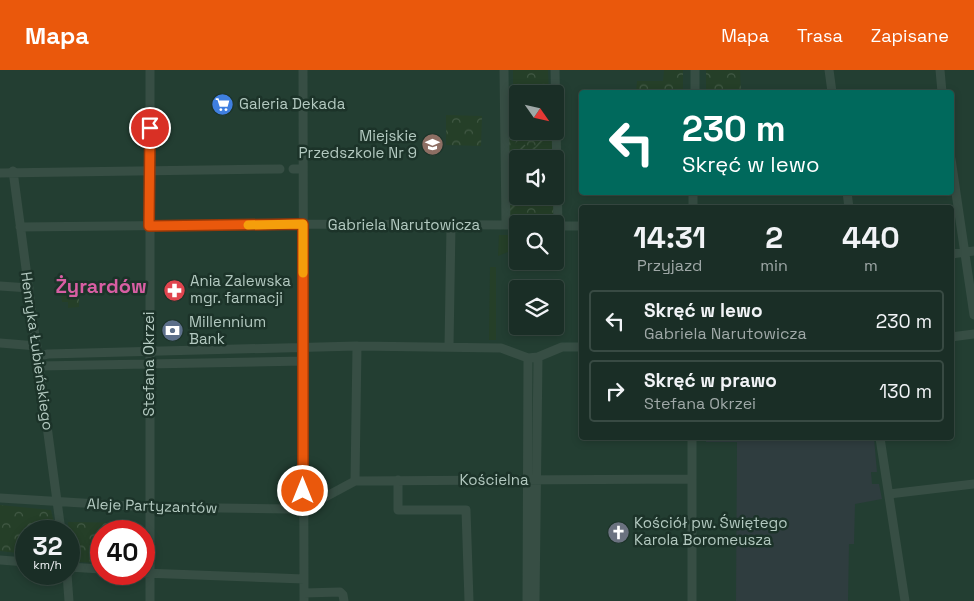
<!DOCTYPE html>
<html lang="pl">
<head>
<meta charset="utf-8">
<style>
	:root { --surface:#1a2e26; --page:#273a32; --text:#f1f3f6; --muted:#9fa8a7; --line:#384a43; --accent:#ea580c }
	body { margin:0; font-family:"Space Grotesk",sans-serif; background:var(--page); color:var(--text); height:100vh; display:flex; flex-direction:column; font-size:19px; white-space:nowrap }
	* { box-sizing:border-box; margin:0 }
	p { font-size:16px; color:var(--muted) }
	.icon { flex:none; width:28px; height:28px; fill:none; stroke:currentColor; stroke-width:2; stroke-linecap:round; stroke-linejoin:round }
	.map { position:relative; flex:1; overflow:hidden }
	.side { position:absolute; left:579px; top:135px; width:375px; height:235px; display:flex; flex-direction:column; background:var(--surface); border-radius:5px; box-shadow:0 2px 8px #0003,0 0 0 1px var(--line) }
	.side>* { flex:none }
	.guide { position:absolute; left:579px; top:20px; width:375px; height:105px; border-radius:5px; box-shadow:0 2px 8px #0003,0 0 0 1px var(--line); background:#00695c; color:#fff; overflow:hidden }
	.needle { width:32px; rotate:124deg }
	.buttons { position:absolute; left:509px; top:15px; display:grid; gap:10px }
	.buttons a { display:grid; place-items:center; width:55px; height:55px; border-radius:5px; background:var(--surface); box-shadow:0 2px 8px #0003,0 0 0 1px var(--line); font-size:25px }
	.speed { position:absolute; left:15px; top:450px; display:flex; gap:10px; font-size:25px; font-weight:700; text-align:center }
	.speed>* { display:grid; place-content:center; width:65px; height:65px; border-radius:50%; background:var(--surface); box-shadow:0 2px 8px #0003,0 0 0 1px var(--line); line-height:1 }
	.speed small { font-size:12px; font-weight:400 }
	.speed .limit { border:8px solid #d22; background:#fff; color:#111 }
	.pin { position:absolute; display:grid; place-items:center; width:42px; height:42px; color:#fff; margin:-21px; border:2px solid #fff; border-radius:50%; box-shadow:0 1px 5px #0007 }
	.me { position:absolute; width:55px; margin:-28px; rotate:0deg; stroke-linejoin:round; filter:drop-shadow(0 0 4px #0008) }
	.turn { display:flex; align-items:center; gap:18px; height:105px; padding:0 20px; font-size:22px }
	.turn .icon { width:65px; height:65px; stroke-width:2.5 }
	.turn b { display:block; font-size:35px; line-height:42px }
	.eta { display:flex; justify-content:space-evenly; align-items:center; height:85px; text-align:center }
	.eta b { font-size:30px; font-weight:800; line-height:35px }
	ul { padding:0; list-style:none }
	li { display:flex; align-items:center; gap:15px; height:62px; margin:0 10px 8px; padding:0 10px; border:2px solid var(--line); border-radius:5px }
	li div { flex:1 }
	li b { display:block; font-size:19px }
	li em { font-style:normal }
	header { display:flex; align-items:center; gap:30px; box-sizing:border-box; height:70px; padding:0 25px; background:var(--accent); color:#fff }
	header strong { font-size:24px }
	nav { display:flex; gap:28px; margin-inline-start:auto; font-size:18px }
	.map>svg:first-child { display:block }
	.medical { fill:#2f3d3f }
	.grass { fill:#253f28 }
	.park { fill:url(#park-crowns) }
	.garden { fill:url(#garden-furrows) }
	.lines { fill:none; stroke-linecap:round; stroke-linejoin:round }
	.minor { stroke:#374e44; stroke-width:9 }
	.route-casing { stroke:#983908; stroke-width:12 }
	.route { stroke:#ea580c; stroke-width:9 }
	.slow { stroke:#f59e0b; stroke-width:9 }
	.labels { text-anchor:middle; stroke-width:5; stroke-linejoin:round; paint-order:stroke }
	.poi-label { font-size:15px; fill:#b3c9c0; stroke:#1c3329; text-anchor:start }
	.street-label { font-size:15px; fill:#b3c9c0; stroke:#1c3329 }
	.district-label { font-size:20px; font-weight:bold; fill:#d85ea3; stroke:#1c3329 }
</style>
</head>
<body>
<header>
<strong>Mapa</strong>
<nav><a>Mapa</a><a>Trasa</a><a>Zapisane</a></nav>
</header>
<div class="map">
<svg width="974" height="531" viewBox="0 0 974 531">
	<defs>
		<pattern id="park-crowns" width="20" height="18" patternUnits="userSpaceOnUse" patternTransform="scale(1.25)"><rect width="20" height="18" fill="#253f28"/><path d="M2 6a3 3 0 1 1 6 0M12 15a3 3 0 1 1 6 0" fill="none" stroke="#425945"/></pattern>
		<pattern id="garden-furrows" width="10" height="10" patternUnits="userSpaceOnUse" patternTransform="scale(1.25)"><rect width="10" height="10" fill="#253f28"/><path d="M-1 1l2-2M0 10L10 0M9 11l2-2" fill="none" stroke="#425945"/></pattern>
	</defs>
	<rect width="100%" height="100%" fill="#233e32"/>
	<path class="medical" d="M706 368H874L877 402H871L872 414H879L882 429 855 434 854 474H849L848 531H736L737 372H706Z"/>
	<path class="grass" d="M499 165H517V178L498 186Z
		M555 166H565V187L555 183Z
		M490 197H496V270H489Z"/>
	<path class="park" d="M513 0H548L549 24H518V61H554V89H518V126H555V146H508L507 22 513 27Z
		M664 0H683V22H636L637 11H663Z
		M706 0H740L741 22H706Z
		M446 45 482 46 481 76 446 75Z
		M61 222H79V237L68 238V232H62Z
		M0 435 51 440 56 461H26V484L0 481Z
		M68 452 139 453V461H101V493L78 492 71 484Z"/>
	<path class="garden" d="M516 71H521L527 77H535L540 71H546L547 73 540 82 528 84 515 76Z
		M512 111 517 119V133L520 140 516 143H508V114Z"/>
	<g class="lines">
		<path class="minor" d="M303 0 304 531
			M504 0 506 155
			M555 0 558 156
			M829 0 832 22
			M940 0 942 22
			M695 22V0
			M951 89 974 245
			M293 99H303
			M13 101 61 461
			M0 103 280 99
			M847 122 849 138
			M693 138V122
			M555 156H581
			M20 157 303 154 518 155
			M951 184 974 181
			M0 216 29 218
			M951 267 974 264
			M0 273 37 276
			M449 277 451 155
			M38 286 48 284 357 276 501 278 528 288 538 287 562 277H581
			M39 296 304 291
			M880 368 905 531
			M398 410V440H466L469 531
			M355 411 357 276
			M889 424 974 414
			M0 428 148 437 290 439H303L355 411 692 409
			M0 490 26 492
			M69 497 101 499
			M144 503 304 509
			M67 504 69 531
			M304 523 340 522 343 525 344 531
			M150 531V0
			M527 531 528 288
			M535 531 538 287
			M692 531V368"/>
	</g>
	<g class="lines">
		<defs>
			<path id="route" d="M150 58 149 156 303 154V421"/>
		</defs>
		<use href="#route" class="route-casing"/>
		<use href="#route" class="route"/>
		<path class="slow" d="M248 155 303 154V203"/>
	</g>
	<defs>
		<symbol id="supermarket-disc" viewBox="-11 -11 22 22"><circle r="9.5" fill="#3f7fe0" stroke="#1c3329"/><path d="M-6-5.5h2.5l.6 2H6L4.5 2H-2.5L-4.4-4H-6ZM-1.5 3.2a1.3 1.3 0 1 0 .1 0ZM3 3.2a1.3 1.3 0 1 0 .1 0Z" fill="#fff"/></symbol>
		<symbol id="school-disc" viewBox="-11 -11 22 22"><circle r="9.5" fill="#8d6e63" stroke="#1c3329"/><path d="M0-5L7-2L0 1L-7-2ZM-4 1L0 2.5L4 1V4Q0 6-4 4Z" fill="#fff"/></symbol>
		<symbol id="pharmacy-disc" viewBox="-11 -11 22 22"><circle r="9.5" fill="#e0444e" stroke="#1c3329"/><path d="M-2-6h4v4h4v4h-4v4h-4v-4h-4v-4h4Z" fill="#fff"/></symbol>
		<symbol id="bank-disc" viewBox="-11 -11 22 22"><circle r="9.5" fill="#5c6f8a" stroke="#1c3329"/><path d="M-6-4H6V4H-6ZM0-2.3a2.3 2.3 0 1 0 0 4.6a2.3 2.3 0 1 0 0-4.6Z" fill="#fff"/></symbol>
		<symbol id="church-disc" viewBox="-11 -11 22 22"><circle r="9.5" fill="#6b7280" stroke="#1c3329"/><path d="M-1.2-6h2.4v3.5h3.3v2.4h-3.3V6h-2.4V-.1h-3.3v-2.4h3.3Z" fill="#fff"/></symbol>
	</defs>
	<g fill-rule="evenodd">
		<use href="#supermarket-disc" x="210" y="22" width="25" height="25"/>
		<use href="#school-disc" x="420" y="62" width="25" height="25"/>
		<use href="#pharmacy-disc" x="162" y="208" width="25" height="25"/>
		<use href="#bank-disc" x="160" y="248" width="25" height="25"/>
		<use href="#church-disc" x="606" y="450" width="25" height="25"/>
	</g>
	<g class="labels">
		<g class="poi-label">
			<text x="239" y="39">Galeria Dekada</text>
			<text x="417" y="71" text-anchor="end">Miejskie<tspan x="417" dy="17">Przedszkole Nr 9</tspan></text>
			<text x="190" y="216">Ania Zalewska<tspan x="190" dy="17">mgr. farmacji</tspan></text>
			<text x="189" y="257">Millennium<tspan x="189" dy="17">Bank</tspan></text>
			<text x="634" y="458">Kościół pw. Świętego<tspan x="634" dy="17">Karola Boromeusza</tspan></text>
		</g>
		<g class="street-label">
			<text x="404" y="160">Gabriela Narutowicza</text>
			<text transform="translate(37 281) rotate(82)" y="5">Henryka Łubieńskiego</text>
			<text transform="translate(149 294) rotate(-90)" y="5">Stefana Okrzei</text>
			<text x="494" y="415">Kościelna</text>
			<text transform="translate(152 436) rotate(2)" y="5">Aleje Partyzantów</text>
		</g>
		<g class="district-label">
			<text x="101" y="223">Żyrardów</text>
		</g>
	</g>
</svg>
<div class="buttons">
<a><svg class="needle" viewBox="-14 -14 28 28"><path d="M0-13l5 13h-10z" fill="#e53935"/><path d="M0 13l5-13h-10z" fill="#9fa8a7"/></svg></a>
<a><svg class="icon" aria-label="sound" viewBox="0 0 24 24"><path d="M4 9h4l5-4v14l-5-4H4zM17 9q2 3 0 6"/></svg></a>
<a><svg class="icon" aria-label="search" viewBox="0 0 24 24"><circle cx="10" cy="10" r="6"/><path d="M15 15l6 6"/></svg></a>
<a><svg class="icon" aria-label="layers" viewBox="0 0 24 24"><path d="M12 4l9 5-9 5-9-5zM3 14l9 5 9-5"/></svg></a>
</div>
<div class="speed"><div>32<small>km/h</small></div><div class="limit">40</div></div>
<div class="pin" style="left:150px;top:58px;background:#d93025"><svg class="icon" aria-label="arrive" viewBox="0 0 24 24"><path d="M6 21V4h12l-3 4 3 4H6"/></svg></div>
<svg class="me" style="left:303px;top:421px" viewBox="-20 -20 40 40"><circle r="17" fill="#ea580c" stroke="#fff" stroke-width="3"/><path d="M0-11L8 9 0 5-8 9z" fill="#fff"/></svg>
<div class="guide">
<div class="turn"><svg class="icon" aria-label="left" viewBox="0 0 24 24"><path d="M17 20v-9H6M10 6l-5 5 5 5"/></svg><div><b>230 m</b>Skręć w lewo</div></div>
</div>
<section class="side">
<div class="eta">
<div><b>14:31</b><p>Przyjazd</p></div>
<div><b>2</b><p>min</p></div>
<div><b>440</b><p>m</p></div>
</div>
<ul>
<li><svg class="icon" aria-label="left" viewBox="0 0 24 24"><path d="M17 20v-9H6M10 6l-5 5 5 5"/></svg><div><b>Skręć w lewo</b><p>Gabriela Narutowicza</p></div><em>230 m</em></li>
<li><svg class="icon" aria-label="right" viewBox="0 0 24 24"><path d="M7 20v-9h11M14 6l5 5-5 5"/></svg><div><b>Skręć w prawo</b><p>Stefana Okrzei</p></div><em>130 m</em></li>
</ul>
</section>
</div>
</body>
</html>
